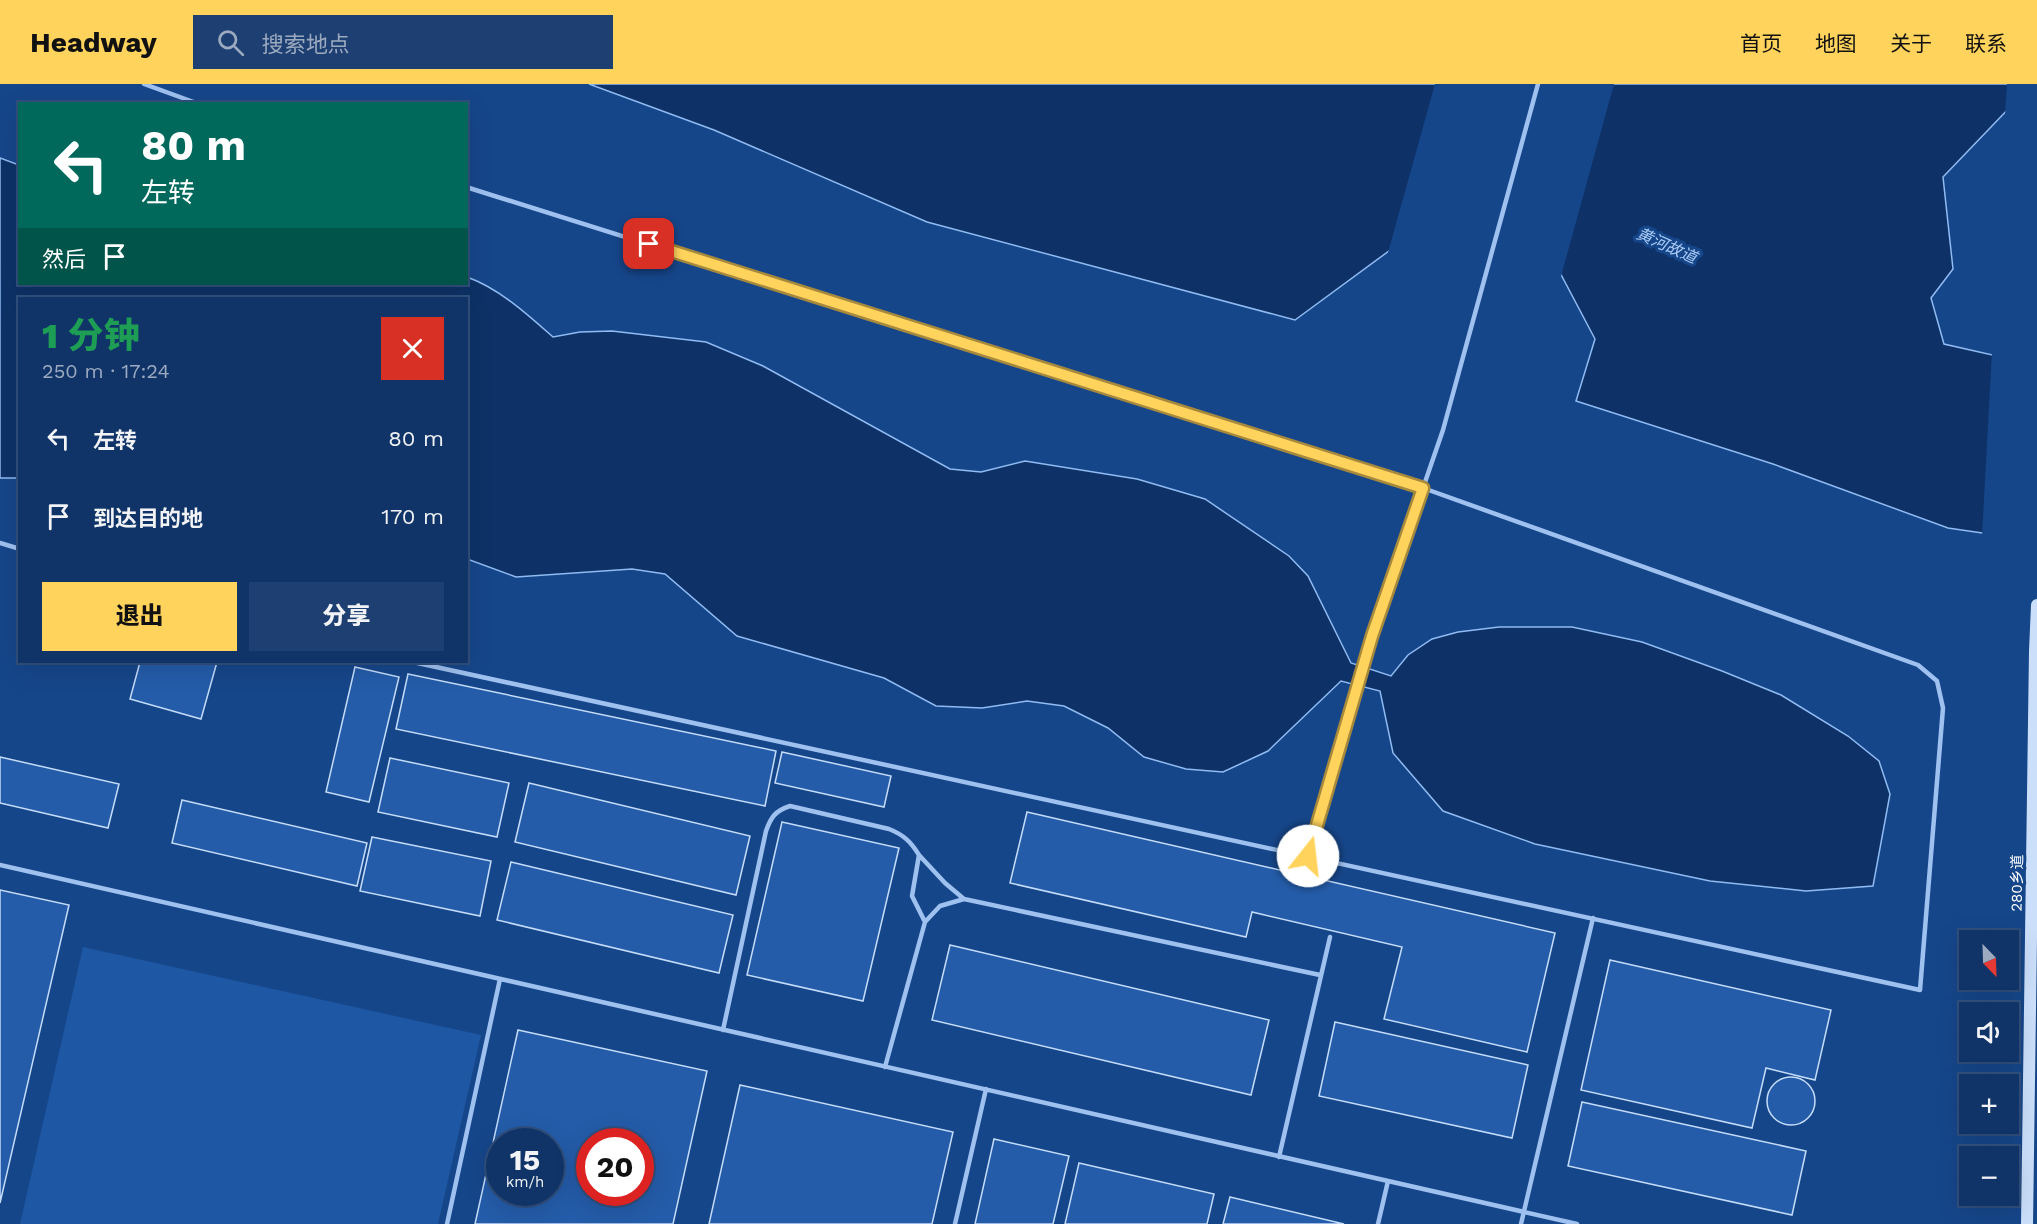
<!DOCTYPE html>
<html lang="zh">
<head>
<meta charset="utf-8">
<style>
	:root { --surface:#103468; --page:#1e3f71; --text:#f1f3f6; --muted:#9caac0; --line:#304f7c; --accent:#ffd35c }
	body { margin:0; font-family:"Work Sans","Noto Sans SC",sans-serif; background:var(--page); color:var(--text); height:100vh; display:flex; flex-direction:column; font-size:22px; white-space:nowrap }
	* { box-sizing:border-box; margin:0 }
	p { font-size:20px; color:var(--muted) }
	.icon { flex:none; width:33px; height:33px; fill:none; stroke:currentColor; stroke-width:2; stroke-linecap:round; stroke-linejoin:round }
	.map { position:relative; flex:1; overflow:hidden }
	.panel { position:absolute; left:18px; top:213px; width:450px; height:366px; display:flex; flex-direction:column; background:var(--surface); border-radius:0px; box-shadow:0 6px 24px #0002,0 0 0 2px var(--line) }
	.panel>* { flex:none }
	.guide { position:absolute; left:18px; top:18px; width:450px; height:183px; border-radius:0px; box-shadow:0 6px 24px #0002,0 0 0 2px var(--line); background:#00695c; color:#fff; overflow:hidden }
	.needle { width:39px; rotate:157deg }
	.fabs { position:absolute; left:1959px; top:846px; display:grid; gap:12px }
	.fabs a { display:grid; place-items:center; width:60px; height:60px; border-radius:0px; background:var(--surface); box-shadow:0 6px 24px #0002,0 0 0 2px var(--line); font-size:30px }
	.speed { position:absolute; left:486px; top:1044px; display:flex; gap:12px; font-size:30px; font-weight:700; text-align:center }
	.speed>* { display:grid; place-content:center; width:78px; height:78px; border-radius:50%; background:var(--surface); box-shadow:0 6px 24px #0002,0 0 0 2px var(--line); line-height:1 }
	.speed small { font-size:15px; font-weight:400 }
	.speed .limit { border:9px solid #d22; background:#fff; color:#111 }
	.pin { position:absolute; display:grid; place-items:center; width:51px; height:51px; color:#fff; margin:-26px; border-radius:12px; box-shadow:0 3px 9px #0006 }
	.me { position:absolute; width:66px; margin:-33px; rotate:16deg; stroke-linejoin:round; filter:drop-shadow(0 0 4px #0008) }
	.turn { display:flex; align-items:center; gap:21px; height:126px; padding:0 24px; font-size:27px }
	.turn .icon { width:78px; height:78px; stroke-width:2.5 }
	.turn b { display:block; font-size:42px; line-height:51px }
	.then { display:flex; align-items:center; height:57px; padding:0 24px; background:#0003; gap:12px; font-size:22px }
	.round { display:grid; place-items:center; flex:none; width:63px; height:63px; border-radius:0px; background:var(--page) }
	.head { display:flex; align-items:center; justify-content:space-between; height:102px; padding:0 24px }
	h1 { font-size:36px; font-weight:800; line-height:45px; color:#1e9e55 }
	.button { display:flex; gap:12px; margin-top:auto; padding:12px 24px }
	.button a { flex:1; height:69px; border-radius:0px; background:var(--accent); color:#111; font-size:24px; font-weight:800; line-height:69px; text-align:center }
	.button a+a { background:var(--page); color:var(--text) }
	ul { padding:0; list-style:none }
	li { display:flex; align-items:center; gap:18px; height:78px; padding:0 24px }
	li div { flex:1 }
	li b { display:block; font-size:22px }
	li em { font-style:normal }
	header { display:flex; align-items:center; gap:36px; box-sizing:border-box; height:84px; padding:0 30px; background:var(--accent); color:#111 }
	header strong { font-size:28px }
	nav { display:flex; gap:33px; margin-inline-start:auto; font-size:21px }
	.search { width:420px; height:54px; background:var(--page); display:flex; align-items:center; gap:15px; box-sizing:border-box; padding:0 21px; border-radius:0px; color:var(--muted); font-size:22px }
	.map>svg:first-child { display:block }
	.green { fill:#1e57a3 }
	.water { fill:#0e3267; stroke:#90bbf2; stroke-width:1.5 }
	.pier { fill:#16468a }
	.building { fill:#245ca9; stroke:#c4dcfb; stroke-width:1.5; fill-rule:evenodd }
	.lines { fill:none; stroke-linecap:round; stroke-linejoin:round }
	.service { stroke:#9ec1ef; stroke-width:4.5 }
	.secondary { stroke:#cbdffa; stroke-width:12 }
	.route-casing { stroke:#a6893c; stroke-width:15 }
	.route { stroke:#ffd35c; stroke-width:10 }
	.labels { text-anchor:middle; stroke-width:6; stroke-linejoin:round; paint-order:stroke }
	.street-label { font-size:15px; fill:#fff; stroke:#16468a }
	.water-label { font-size:16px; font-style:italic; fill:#aacbf6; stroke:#16468a }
</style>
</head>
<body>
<header>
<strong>Headway</strong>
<div class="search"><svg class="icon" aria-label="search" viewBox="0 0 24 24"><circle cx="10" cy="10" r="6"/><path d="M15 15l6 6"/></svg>搜索地点</div>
<nav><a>首页</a><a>地图</a><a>关于</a><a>联系</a></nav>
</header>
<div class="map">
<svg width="2037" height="1140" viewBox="0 0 2037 1140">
	<rect width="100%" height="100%" fill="#16468a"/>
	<path class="green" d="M83 863 481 951 438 1140H20Z"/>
	<path class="water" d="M589 0H2030L2014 19 1943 93 1953 185 1931 214 1944 260 2006 274 2013 394 2037 457 1948 444 1773 380 1576 317 1595 255 1547 164 1412 150 1295 236 927 138 714 46Z
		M0 74 19 81 20 200H466L467 193C500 205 527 230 553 253L580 248 612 247 706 258 763 282 950 385 981 388 1025 377 1137 395 1205 415 1289 472 1308 492 1351 579 1391 592 1408 571 1432 555 1458 548 1499 543H1572L1642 558 1722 587 1781 611 1848 652 1879 677 1890 710 1873 802 1806 807 1710 797 1535 760 1443 727 1393 669 1380 607 1341 597 1268 667 1223 688 1186 685 1144 673 1108 644 1064 622 1027 617 982 624 936 622 884 594 737 552 665 490 632 485 516 493 467 475 466 214H20L19 394H0Z"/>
	<path class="pier" d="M1435 0H1614L1560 196 1545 167 1412 153 1387 172Z
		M2007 0H2033L2005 32Z
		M2037 267V376L2018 393 2037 399V460L1982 452 1992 268 2006 271Z"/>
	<path class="building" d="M140 578H217L201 635 130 615Z
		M355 583 399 593 369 718 326 708Z
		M408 590 776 667 765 722 396 645Z
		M782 668 891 692 884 723 775 699Z
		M0 673 119 700 108 744 0 719Z
		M390 674 509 699 497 753 378 728Z
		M529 699 750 752 736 811 515 758Z
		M182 716 367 759 357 802 172 759Z
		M1027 728 1555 849 1527 968 1384 935 1402 863 1252 828 1246 853 1010 799Z
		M782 738 899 764 863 917 747 891Z
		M372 753 491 777 480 832 360 807Z
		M511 778 733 831 719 889 497 836Z
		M0 806 69 821 0 1119Z
		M950 861 1269 936 1251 1011 932 936Z
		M1610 876 1831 926 1815 996 1766 984 1752 1044 1581 1006Z
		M1335 938 1528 981 1512 1054 1319 1012Z
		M518 946 707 987 673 1140H475ZM500 1058H550V1108H500ZM590 1058H640V1108H590Z
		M1767 1017a24 24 0 1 1 48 0a24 24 0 1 1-48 0Z
		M740 1001 953 1048 932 1140H709Z
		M1582 1018 1806 1067 1792 1131 1568 1082Z
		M994 1055 1069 1072 1053 1140H975Z
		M1079 1079 1214 1110 1207 1140H1065Z
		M1230 1113 1344 1140H1223Z"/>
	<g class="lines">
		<path class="service" d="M144 0 199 20
			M0 459 20 465
			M413 578 1920 906 1943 624 1937 597 1918 581 1423 404 466 103
			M1308 772 1372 552 1443 346 1538 0
			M0 781 1577 1140
			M925 838 912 812 919 771 945 799 964 815
			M723 946 766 747C771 733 775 727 790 722L889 745C904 751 911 758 919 771
			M885 983 925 838 940 822 964 815 1320 891
			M1279 1073 1330 853
			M447 1140 500 895
			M955 1140 986 1005
			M1378 1140 1388 1097
			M1521 1140 1593 834"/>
		<path class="secondary" d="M2027 1140 2035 567 2037 521"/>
	</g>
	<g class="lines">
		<defs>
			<path id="route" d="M649 160 1423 404 1372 552 1308 772"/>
		</defs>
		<use href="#route" class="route-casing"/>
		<use href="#route" class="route"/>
	</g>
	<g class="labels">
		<g class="street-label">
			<text transform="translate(2017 799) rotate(-89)" y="5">280乡道</text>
		</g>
		<g class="water-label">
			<text transform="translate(1667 161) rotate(24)" y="6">黄河故道</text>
		</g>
	</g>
</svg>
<div class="fabs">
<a><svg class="needle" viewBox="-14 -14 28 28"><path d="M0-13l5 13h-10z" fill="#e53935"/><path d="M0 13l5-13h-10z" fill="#9caac0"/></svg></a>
<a><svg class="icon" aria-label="sound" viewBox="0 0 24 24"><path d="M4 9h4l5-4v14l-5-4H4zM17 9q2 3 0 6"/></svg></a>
<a>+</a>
<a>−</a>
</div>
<div class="speed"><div>15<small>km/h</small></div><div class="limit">20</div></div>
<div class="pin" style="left:649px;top:160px;background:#d93025"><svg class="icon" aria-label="arrive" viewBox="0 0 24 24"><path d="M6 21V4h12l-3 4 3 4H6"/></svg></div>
<svg class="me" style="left:1308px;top:772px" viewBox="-20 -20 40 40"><circle r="19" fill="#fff"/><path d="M0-13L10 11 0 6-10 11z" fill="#ffd35c"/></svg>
<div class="guide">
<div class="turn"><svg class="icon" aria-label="left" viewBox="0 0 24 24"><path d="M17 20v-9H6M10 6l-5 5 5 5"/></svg><div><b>80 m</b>左转</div></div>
<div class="then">然后<svg class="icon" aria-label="arrive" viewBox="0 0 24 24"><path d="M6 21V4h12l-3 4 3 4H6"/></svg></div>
</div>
<section class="panel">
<div class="head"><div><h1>1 分钟</h1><p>250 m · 17:24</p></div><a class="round" style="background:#d93025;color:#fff"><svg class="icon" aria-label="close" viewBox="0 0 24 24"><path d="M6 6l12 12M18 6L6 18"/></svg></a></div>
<ul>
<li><svg class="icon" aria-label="left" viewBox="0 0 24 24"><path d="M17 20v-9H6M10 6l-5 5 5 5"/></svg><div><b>左转</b></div><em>80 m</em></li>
<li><svg class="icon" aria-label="arrive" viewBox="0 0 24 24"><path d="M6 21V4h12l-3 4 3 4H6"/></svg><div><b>到达目的地</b></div><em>170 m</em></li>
</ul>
<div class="button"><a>退出</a><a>分享</a></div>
</section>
</div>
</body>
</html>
